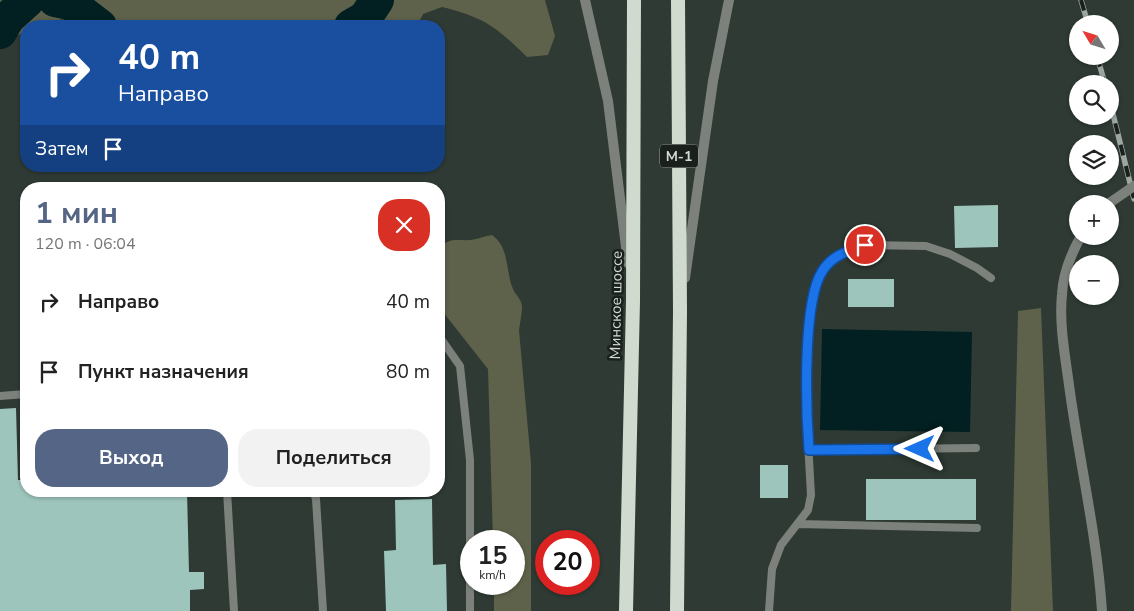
<!DOCTYPE html>
<html lang="ru">
<head>
<meta charset="utf-8">
<style>
	:root { --surface:#fff; --page:#f2f2f2; --text:#222; --muted:#767676; --accent:#556585 }
	body { margin:0; font-family:"Nunito Sans",sans-serif; background:var(--page); color:var(--text); height:100vh; display:flex; flex-direction:column; font-size:19px; white-space:nowrap }
	* { box-sizing:border-box; margin:0 }
	p { font-size:16px; color:var(--muted) }
	.icon { flex:none; width:28px; height:28px; fill:none; stroke:currentColor; stroke-width:2; stroke-linecap:round; stroke-linejoin:round }
	.map { position:relative; flex:1; overflow:hidden }
	.details { position:absolute; left:20px; top:182px; width:425px; height:315px; display:flex; flex-direction:column; background:var(--surface); border-radius:20px; box-shadow:0 1px 4px #0004 }
	.details>* { flex:none }
	.banner { position:absolute; left:20px; top:20px; width:425px; height:152px; border-radius:20px; box-shadow:0 1px 4px #0004; background:#1a4fa0; color:#fff; overflow:hidden }
	.needle { width:32px; rotate:308deg }
	.buttons { position:absolute; left:1069px; top:15px; display:grid; gap:10px }
	.buttons a { display:grid; place-items:center; width:50px; height:50px; border-radius:50%; background:var(--surface); box-shadow:0 1px 4px #0004; font-size:25px }
	.speed { position:absolute; left:460px; top:530px; display:flex; gap:10px; font-size:25px; font-weight:700; text-align:center }
	.speed>* { display:grid; place-content:center; width:65px; height:65px; border-radius:50%; background:var(--surface); box-shadow:0 1px 4px #0004; line-height:1 }
	.speed small { font-size:12px; font-weight:400 }
	.speed .limit { border:8px solid #d22; background:#fff; color:#111 }
	.pin { position:absolute; display:grid; place-items:center; width:42px; height:42px; color:#fff; margin:-21px; border:2px solid #fff; border-radius:50%; box-shadow:0 1px 5px #0007 }
	.me { position:absolute; width:55px; margin:-28px; rotate:270deg; stroke-linejoin:round; filter:drop-shadow(0 0 4px #0008) }
	.turn { display:flex; align-items:center; gap:18px; height:105px; padding:0 15px; font-size:22px }
	.turn .icon { width:65px; height:65px; stroke-width:2.5 }
	.turn b { display:block; font-size:35px; line-height:42px }
	.then { display:flex; align-items:center; height:48px; padding:0 15px; background:#0003; gap:10px; font-size:19px }
	.round { display:grid; place-items:center; flex:none; width:52px; height:52px; border-radius:20px; background:var(--page) }
	.summary { display:flex; align-items:center; justify-content:space-between; height:85px; padding:0 15px }
	h1 { font-size:30px; font-weight:700; line-height:38px; color:var(--accent) }
	.button { display:flex; gap:10px; margin-top:auto; padding:10px 15px }
	.button a { flex:1; height:58px; border-radius:20px; background:var(--accent); color:#fff; font-size:20px; font-weight:700; line-height:58px; text-align:center }
	.button a+a { background:var(--page); color:var(--text) }
	ul { padding:0; list-style:none }
	li { display:flex; align-items:center; gap:15px; height:70px; padding:0 15px }
	li div { flex:1 }
	li b { display:block; font-size:19px }
	li em { font-style:normal }
	.map>svg:first-child { display:block }
	.green { fill:#5e624a }
	.water { fill:#022021 }
	.lines { fill:none; stroke-linecap:round; stroke-linejoin:round }
	.river { stroke:#022021; stroke-width:34 }
	.building { fill:#9ec5bc }
	.service { stroke:#7d817c; stroke-width:8 }
	.tertiary { stroke:#7d817c; stroke-width:10 }
	.trunk { stroke:#d1dace; stroke-width:14 }
	.rail-casing { stroke:#9da6a1; stroke-width:5.5 }
	.rail { stroke:#1a201c; stroke-width:4; stroke-dasharray:11; stroke-linecap:butt }
	.tertiary-bridge { stroke:#7d817c; stroke-width:10 }
	.route-casing { stroke:#114b97; stroke-width:12 }
	.route { stroke:#1a73e8; stroke-width:9 }
	.labels { text-anchor:middle; stroke-width:5; stroke-linejoin:round; paint-order:stroke }
	.shield { fill:#1a201c; stroke:#9ca39e; stroke-width:1 }
	.shield-label { font-size:14px; font-weight:bold; fill:#d3dbd6 }
	.street-label { font-size:15px; fill:#d3dbd6; stroke:#1a201c }
</style>
</head>
<body>
<div class="map">
<svg width="1134" height="611" viewBox="0 0 1134 611">
	<rect width="100%" height="100%" fill="#2e3a33"/>
	<path class="green" d="M0 0H545L555 36 548 55 527 57C496 27 486 18 442 7L423 14 417 26H76L62 19 42 26H26V32L5 40 0 44Z
		M492 235C510 248 505 270 513 289 516 296 521 298 522 306 522 314 520 322 519 330L531 463V611H494V584H514V541H493L488 369 439 307V251C446 236 458 241 471 240 478 239 485 236 492 235Z
		M1041 308 1053 611H1011L1018 311Z"/>
	<path class="water" d="M822 329 972 332 970 432 820 430Z"/>
	<g class="lines">
		<path class="river" d="M55 0 70 3 100 26
			M351 26 365 18 377 0
			M0 32 8 18 28 0"/>
	</g>
	<path class="building" d="M998 205V247L955 248 954 206Z
		M848 279H894V307H848Z
		M16 408 18 480H26V491H187L189 572H204V589L190 590V611H0V409Z
		M760 465H788V498H760Z
		M866 479H976V520H866Z
		M432 499 433 565 446 564 447 611H386L384 551 396 550 395 500Z"/>
	<g class="lines">
		<path class="service" d="M439 336 460 366 470 460V611
			M0 396 26 394
			M809 450 976 448
			M227 491 234 611
			M313 491 316 499 323 611
			M798 524 977 528
			M769 611 772 569 781 545 808 510 811 495 806 406 811 299 822 271 836 256 865 245 926 246 950 254 977 268 991 278"/>
		<path class="tertiary" d="M585 0 608 101 628 263
			M1081 236C1071 254 1063 273 1062 294 1059 324 1065 355 1069 385 1079 460 1097 535 1102 611
			M685 278 713 81 729 0"/>
		<path class="trunk" d="M626 611 633 301 634 0
			M677 611 680 311 678 0"/>
		<defs>
			<path id="rail" d="M1081 0 1088 24
				M1097 56 1105 84
				M1110 102 1134 199"/>
		</defs>
		<use href="#rail" class="rail-casing"/>
		<use href="#rail" class="rail"/>
		<path class="tertiary-bridge" d="M1108 204 1134 186"/>
	</g>
	<g class="lines">
		<defs>
			<path id="route" d="M865 245C848 251 833 255 823 270 802 300 806 411 809 450L920 449"/>
		</defs>
		<use href="#route" class="route-casing"/>
		<use href="#route" class="route"/>
	</g>
	<g class="labels">
		<rect class="shield" x="660" y="144.5" width="38" height="23" rx="4"/>
		<g class="shield-label">
			<text x="679" y="161">М-1</text>
		</g>
		<g class="street-label">
			<text transform="translate(616 305) rotate(-89)" y="5">Минское шоссе</text>
		</g>
	</g>
</svg>
<div class="buttons">
<a><svg class="needle" viewBox="-14 -14 28 28"><path d="M0-13l5 13h-10z" fill="#e53935"/><path d="M0 13l5-13h-10z" fill="#767676"/></svg></a>
<a><svg class="icon" aria-label="search" viewBox="0 0 24 24"><circle cx="10" cy="10" r="6"/><path d="M15 15l6 6"/></svg></a>
<a><svg class="icon" aria-label="layers" viewBox="0 0 24 24"><path d="M12 4l9 5-9 5-9-5zM3 14l9 5 9-5"/></svg></a>
<a>+</a>
<a>−</a>
</div>
<div class="speed"><div>15<small>km/h</small></div><div class="limit">20</div></div>
<div class="pin" style="left:865px;top:245px;background:#d93025"><svg class="icon" aria-label="arrive" viewBox="0 0 24 24"><path d="M6 21V4h12l-3 4 3 4H6"/></svg></div>
<svg class="me" style="left:920px;top:449px" viewBox="-20 -20 40 40"><path d="M0-17L14 15 0 8-14 15z" fill="#1a73e8" stroke="#fff" stroke-width="4"/></svg>
<div class="banner">
<div class="turn"><svg class="icon" aria-label="right" viewBox="0 0 24 24"><path d="M7 20v-9h11M14 6l5 5-5 5"/></svg><div><b>40 m</b>Направо</div></div>
<div class="then">Затем<svg class="icon" aria-label="arrive" viewBox="0 0 24 24"><path d="M6 21V4h12l-3 4 3 4H6"/></svg></div>
</div>
<section class="details">
<div class="summary"><div><h1>1 мин</h1><p>120 m · 06:04</p></div><a class="round" style="background:#d93025;color:#fff"><svg class="icon" aria-label="close" viewBox="0 0 24 24"><path d="M6 6l12 12M18 6L6 18"/></svg></a></div>
<ul>
<li><svg class="icon" aria-label="right" viewBox="0 0 24 24"><path d="M7 20v-9h11M14 6l5 5-5 5"/></svg><div><b>Направо</b></div><em>40 m</em></li>
<li><svg class="icon" aria-label="arrive" viewBox="0 0 24 24"><path d="M6 21V4h12l-3 4 3 4H6"/></svg><div><b>Пункт назначения</b></div><em>80 m</em></li>
</ul>
<div class="button"><a>Выход</a><a>Поделиться</a></div>
</section>
</div>
</body>
</html>
